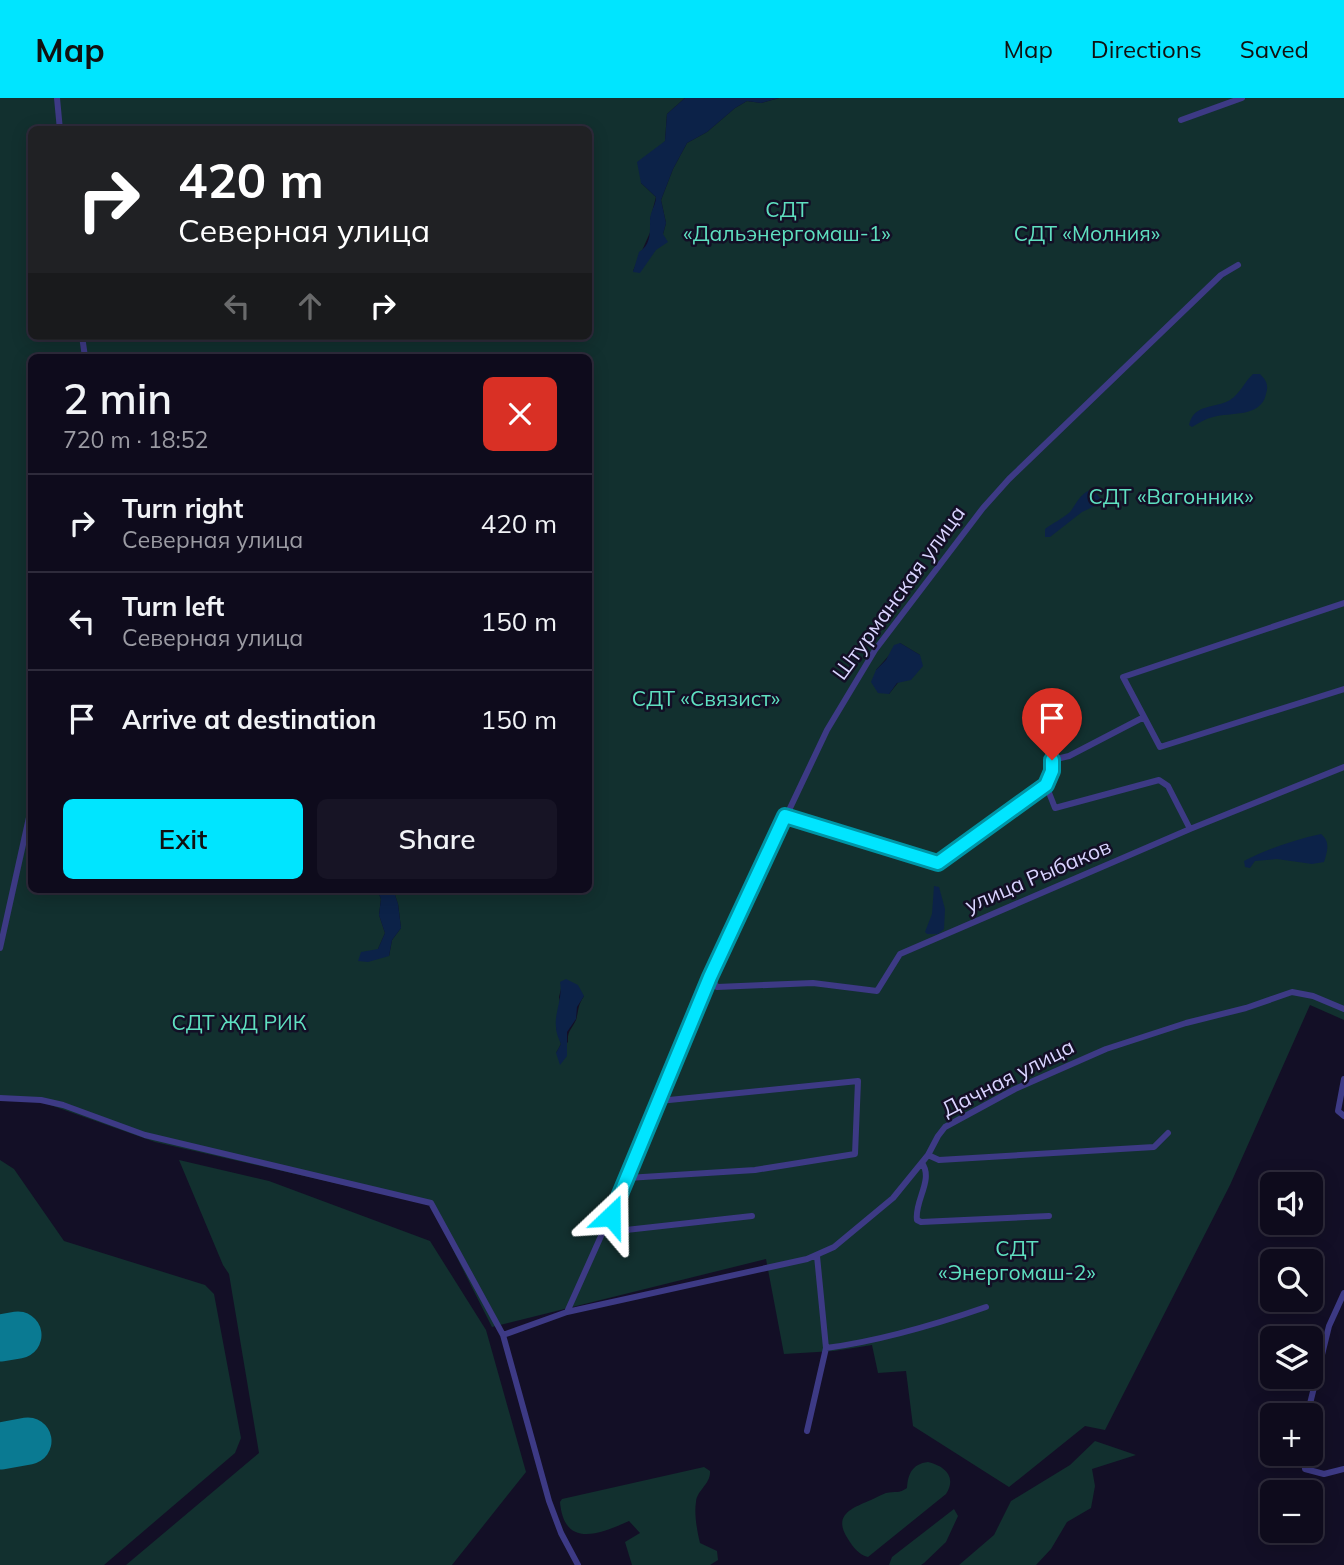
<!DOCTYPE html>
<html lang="en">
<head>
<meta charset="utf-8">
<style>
	:root { --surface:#0e0b1c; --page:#171425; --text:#f1f3f6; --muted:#9b9ba3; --line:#2e2b3b; --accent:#00e5ff }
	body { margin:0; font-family:Mulish,sans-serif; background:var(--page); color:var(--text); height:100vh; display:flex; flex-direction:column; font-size:26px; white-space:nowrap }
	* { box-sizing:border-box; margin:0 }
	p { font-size:23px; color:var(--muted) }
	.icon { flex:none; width:38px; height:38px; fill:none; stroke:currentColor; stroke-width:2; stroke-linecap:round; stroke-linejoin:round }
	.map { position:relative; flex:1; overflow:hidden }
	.panel { position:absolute; left:28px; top:256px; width:564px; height:539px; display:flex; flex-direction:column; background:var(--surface); border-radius:10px; box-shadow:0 4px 18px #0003,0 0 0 2px var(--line) }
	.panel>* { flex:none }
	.guide { position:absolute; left:28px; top:28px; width:564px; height:214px; border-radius:10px; box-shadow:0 4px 18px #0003,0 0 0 2px var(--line); background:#202124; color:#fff; overflow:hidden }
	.fabs { position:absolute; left:1260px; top:1074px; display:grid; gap:14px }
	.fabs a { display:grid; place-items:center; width:63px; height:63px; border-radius:10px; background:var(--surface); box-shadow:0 4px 18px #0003,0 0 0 2px var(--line); font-size:35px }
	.pin { position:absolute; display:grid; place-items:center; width:60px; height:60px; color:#fff; margin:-72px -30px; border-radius:50% 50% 50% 0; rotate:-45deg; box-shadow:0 0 7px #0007 }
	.pin .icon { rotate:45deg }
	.me { position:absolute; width:77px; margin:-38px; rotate:23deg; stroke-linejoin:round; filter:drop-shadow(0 0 5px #0008) }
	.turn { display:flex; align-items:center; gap:24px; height:147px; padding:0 35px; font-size:32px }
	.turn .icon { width:91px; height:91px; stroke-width:2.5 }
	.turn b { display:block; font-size:49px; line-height:60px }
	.lanes { display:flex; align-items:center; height:66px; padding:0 35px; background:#0003; justify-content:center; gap:35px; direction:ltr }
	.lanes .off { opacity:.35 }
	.round { display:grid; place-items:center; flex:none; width:74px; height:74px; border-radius:10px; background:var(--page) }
	.headline { display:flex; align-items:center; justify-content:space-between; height:119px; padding:0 35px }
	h1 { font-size:42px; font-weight:600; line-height:52px }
	.cta { display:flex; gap:14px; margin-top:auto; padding:14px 35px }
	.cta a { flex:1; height:80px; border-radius:10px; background:var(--accent); color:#111; font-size:28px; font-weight:600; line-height:80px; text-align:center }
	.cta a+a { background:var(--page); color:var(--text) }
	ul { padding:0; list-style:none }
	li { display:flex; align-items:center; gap:21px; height:98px; padding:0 35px; border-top:2px solid var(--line) }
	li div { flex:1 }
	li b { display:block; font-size:26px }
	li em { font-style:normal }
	header { display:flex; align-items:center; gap:42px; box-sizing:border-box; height:98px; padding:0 35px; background:var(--accent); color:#111 }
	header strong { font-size:33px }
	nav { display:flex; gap:38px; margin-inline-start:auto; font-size:24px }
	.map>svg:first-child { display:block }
	.green { fill:#12302f; fill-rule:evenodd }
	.water { fill:#0c2248 }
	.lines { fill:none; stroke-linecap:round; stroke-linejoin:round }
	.runway { stroke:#0a7a92; stroke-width:47 }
	.minor { stroke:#3d3a85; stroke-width:6 }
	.route-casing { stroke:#0095a6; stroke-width:18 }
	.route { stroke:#00e5ff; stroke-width:12 }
	.labels { text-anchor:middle; stroke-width:5; stroke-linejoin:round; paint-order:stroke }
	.park-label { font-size:21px; fill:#5fe0c0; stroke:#130f26 }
	.street-label { font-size:21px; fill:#d9d4ff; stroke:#130f26 }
</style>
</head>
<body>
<header>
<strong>Map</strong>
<nav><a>Map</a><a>Directions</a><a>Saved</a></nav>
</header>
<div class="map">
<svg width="1344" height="1467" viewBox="0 0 1344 1467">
	<rect width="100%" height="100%" fill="#130f26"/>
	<path class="green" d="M0 0H685L667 16 665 43 641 85 656 99 650 122 652 130 633 173 663 136 666 125 661 102 673 71 687 45 707 34 735 10 747 3 761 5 779 0H1344V922L1310 907 1230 1087 1105 1332 1085 1328 1009 1389 913 1328 906 1273 878 1275 872 1247 834 1253 784 1256 766 1161 492 1229 442 1130 431 1108 427 1106 155 1044 39 1003 0 1002ZM32 32H588V238H32ZM32 259H588V791H393L398 806 401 830 392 842 389 858 378 851 385 835 379 817 381 801 377 791H32ZM900 545 920 557 889 596 876 572ZM561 891 584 898C577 909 579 912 576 922 572 931 567 933 568 944L556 955 561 946 556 929 557 918 561 909 559 899Z
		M0 1062 14 1071 64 1143 205 1187 214 1196 241 1340 235 1355 104 1467H0V1363L27 1358 38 1353 33 1326 0 1331Z
		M179 1062 269 1083 430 1143 486 1232 526 1374 452 1467H126L259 1355 229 1176 223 1167Z
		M1095 1343 1136 1357 1092 1371 1095 1388 1091 1410 1067 1424 1051 1451 1036 1467H959L994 1437 1011 1403 1070 1367Z
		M928 1364C945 1368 957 1379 946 1396L868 1459C859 1457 853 1449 848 1441 832 1417 852 1410 871 1402 876 1400 880 1397 886 1395 895 1393 899 1396 907 1390 908 1376 912 1366 928 1364Z
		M704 1369 710 1373C711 1386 697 1392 696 1404 694 1416 697 1433 700 1445L717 1453 718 1462 710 1467H632L625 1444 640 1435 629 1423C600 1436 564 1451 560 1404L562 1401Z
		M954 1411 958 1418 946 1444 924 1465 921 1467H889L892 1459Z"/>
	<path class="water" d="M685 0H779L761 5 747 3 735 10 707 34 687 45 673 71 661 102 666 125 663 136 668 144 656 152 640 175 633 174 639 154C651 147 650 134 650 122 650 114 656 107 656 99L641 85 637 64 665 43 667 16Z
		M1253 276H1260C1266 282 1269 287 1266 296 1261 320 1230 314 1213 319 1205 321 1199 325 1192 329L1189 327C1194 305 1215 311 1230 302 1241 295 1244 284 1253 276Z
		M1090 392 1096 395 1100 400 1097 407 1082 414 1050 439H1045V431C1053 425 1062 421 1070 414 1077 405 1079 397 1090 392Z
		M900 545 920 557 923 568 911 582 897 585 889 596 878 595 871 584 876 572 886 562 894 547Z
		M1321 736C1331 744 1327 754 1324 764L1312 766 1277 761 1255 763 1250 770 1245 769 1244 763C1269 750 1294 742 1321 736Z
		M934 788 939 789 945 811 944 831 938 836H927L925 834 932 816Z
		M377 791H393L398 806 401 830 392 842 389 858 368 864 358 863 361 854 378 851 385 835 379 817 381 801Z
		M566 881 578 887 584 898 577 909 576 921 567 934V958L560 967 556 955 561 946C559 941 556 935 556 929 554 916 563 900 560 884Z"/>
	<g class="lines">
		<path class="runway" d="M0 1240 18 1237
			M0 1348 28 1343"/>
		<path class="minor" d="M57 0 60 32
			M1181 22 1242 0
			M82 238 85 259
			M1344 505 1123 579 1160 649 1344 591
			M1046 687 1055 710 1159 682 1168 688 1190 731
			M785 718 940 764 1046 687 1052 673V662L1069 658 1144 619
			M0 850 32 706
			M710 879 717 889 813 885 877 893 900 856 1190 731 1344 669
			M1344 981 1338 1013 1344 1018
			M0 1000 41 1002 63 1007 145 1037 431 1105 503 1237 549 1403 561 1435 578 1467
			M928 1057 939 1062 1154 1049 1168 1035
			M922 1065C934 1082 914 1103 917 1122L921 1124 1049 1118
			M627 1080 755 1072 855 1056 858 983 659 1003
			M606 1129 626 1132 752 1118
			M567 1214 807 1161 834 1149 893 1100 928 1057 938 1038 945 1029 1015 991 1106 951 1186 925 1246 910 1292 894 1313 898 1344 911
			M503 1237 567 1214 610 1118 710 879 827 632 875 552 983 410 1009 381 1221 177 1238 167
			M826 1250C881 1243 934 1227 986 1209
			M1307 1318 1329 1228 1344 1195
			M807 1333 826 1250 817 1158
			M1304 1356 1305 1371 1324 1376 1344 1371"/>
	</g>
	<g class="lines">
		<defs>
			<path id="route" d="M611 1118 710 879 785 718 938 765 1046 687 1052 673V662"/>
		</defs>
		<use href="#route" class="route-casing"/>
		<use href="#route" class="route"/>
	</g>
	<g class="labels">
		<g class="park-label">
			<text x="787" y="119">СДТ<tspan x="787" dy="24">«Дальэнергомаш-1»</tspan></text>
			<text x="1087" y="143">СДТ «Молния»</text>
			<text x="1171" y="406">СДТ «Вагонник»</text>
			<text x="706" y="608">СДТ «Связист»</text>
			<text x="239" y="932">СДТ ЖД РИК</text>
			<text x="1017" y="1158">СДТ<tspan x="1017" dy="24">«Энергомаш-2»</tspan></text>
		</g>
		<g class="street-label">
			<text transform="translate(899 495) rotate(-54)" y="7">Штурманская улица</text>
			<text transform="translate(1038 778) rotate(-23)" y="7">улица Рыбаков</text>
			<text transform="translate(1008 980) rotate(-27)" y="7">Дачная улица</text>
		</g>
	</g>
</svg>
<div class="fabs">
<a><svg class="icon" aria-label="sound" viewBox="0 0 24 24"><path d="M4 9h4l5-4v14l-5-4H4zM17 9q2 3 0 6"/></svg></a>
<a><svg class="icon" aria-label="search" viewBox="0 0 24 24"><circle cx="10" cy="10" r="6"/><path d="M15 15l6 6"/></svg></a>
<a><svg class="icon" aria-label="layers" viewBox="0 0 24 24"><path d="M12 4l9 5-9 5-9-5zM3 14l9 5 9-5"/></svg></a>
<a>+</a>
<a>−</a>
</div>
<div class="pin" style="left:1052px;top:662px;background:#d93025"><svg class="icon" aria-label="arrive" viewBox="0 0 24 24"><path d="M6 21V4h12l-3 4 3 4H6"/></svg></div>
<svg class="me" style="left:611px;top:1118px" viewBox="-20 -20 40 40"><path d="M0-17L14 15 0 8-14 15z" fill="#00e5ff" stroke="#fff" stroke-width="4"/></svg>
<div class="guide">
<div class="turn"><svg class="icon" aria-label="right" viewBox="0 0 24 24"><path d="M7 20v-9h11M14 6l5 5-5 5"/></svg><div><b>420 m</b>Северная улица</div></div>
<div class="lanes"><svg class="icon off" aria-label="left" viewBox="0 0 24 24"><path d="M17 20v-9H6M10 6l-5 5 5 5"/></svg><svg class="icon off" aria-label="ahead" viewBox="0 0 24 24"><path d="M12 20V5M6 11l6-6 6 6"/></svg><svg class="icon" aria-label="right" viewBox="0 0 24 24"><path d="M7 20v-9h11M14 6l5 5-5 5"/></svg></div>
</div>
<section class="panel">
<div class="headline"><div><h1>2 min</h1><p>720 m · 18:52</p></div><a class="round" style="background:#d93025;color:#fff"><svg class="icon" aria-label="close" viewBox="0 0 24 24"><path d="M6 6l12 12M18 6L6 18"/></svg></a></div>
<ul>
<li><svg class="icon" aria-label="right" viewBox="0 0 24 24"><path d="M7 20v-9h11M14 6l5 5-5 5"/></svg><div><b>Turn right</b><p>Северная улица</p></div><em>420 m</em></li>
<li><svg class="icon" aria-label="left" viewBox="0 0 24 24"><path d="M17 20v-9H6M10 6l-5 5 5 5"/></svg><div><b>Turn left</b><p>Северная улица</p></div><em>150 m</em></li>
<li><svg class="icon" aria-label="arrive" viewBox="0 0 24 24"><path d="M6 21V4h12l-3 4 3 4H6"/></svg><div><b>Arrive at destination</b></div><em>150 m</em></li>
</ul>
<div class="cta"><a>Exit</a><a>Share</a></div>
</section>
</div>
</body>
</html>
